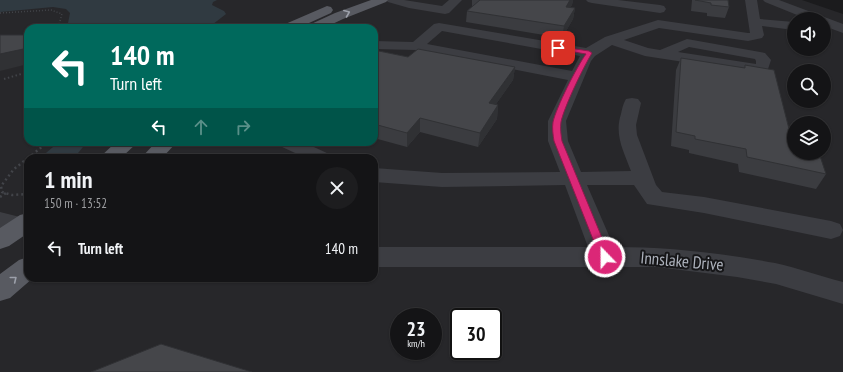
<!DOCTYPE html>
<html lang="en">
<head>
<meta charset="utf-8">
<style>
	:root { --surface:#141416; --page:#1d1d1f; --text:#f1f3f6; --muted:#9d9ea1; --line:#333335 }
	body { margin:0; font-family:"PT Sans Narrow",sans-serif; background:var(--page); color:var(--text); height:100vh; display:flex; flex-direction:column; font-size:15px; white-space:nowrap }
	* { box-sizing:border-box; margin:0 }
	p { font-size:13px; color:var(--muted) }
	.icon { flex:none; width:22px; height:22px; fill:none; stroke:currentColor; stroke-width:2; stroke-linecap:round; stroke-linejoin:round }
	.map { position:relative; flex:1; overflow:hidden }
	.panel { position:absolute; left:24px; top:154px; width:354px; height:128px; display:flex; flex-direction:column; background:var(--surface); border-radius:12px; box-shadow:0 1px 3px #0004,0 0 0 1px var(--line) }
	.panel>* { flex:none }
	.top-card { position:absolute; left:24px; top:24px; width:354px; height:122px; border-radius:12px; box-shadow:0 1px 3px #0004,0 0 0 1px var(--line); background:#00695c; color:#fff; overflow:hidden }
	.tools { position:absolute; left:787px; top:12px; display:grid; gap:8px }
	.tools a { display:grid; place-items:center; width:44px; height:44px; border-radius:50%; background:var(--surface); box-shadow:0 1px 3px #0004,0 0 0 1px var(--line); font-size:20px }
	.speed { position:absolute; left:390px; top:308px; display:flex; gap:8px; font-size:20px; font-weight:700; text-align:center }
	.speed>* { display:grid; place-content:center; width:52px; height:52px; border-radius:50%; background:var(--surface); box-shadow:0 1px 3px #0004,0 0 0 1px var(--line); line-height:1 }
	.speed small { font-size:10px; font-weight:400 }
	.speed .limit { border:2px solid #111; border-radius:6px; background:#fff; color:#111 }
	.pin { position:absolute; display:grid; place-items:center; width:34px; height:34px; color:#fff; margin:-17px; border-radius:8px; box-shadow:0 2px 6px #0006 }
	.me { position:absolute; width:44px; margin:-22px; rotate:338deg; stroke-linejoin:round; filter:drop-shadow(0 0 3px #0008) }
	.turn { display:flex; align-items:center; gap:14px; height:84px; padding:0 20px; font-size:18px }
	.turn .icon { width:52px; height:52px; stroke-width:2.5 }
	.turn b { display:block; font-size:28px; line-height:34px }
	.lanes { display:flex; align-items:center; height:38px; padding:0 20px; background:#0003; justify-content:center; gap:20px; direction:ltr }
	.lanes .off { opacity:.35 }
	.round { display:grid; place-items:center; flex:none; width:42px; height:42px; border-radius:21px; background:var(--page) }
	.overview { display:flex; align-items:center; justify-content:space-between; height:68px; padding:0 20px }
	h1 { font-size:24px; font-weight:800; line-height:30px }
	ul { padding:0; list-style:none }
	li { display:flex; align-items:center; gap:12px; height:52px; padding:0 20px }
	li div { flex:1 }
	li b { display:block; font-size:15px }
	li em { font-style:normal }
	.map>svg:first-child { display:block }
	.built { fill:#27272a; fill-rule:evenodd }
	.water { fill:#303a41 }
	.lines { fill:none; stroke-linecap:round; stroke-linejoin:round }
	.path-far2 { stroke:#424449; stroke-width:1.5; stroke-dasharray:1 2; stroke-linecap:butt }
	.path-far1 { stroke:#424449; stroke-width:2; stroke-dasharray:1.5 2.5; stroke-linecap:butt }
	.path { stroke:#424449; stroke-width:2.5; stroke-dasharray:2 3; stroke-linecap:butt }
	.minor { fill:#3c3d42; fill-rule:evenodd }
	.major { fill:#585a61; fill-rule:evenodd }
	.wall { fill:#3b3c40 }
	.shaded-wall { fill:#303134 }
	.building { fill:#45464a; stroke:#303134 }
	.oneway { stroke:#9ca0aa }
	.route { fill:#db2777; stroke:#8e194d }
	.labels { text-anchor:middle; stroke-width:4; stroke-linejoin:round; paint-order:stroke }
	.near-street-label { font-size:17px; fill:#adb2bc; stroke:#161618 }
</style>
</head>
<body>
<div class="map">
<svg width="843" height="372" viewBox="0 0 843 372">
	<rect width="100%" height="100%" fill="#1b1b1d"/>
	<path class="built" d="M0 0H802L843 14V372H0ZM794 19H824V49H794ZM28 28H374V142H28ZM794 71H824V101H794ZM794 123H824V153H794ZM28 158H374V278H28ZM399 317H433V351H399ZM459 317H493V351H459Z"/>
	<path class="water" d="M0 0H217L213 2 212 5 224 11 226 14 208 28H67L70 13 66 9 53 7 0 12Z
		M59 142H87L74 158H40Z"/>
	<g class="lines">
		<path class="path-far2" d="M0 13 51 10 62 14 58 28"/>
		<path class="path-far1" d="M4 79 28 72"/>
		<path class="path" d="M28 158 14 169 1 186 2 192 12 195 28 194
			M28 158 48 142
			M0 197 6 193"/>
		<path class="minor" d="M386 0H404L442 6 449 0H462L449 13 445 14 409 8 388 2Z
			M586 0H618L660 5 664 6 666 9 664 12 660 13 592 3 588 2Z
			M745 0H757L760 19 794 22V30L762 26 764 35 762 38 748 41 659 28 624 40 648 48 660 50 687 39 760 52 765 53 771 60 767 72 762 74 645 56 612 45 595 56 591 61 566 121 568 141 581 172 631 171C624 152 614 135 621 114 622 109 623 104 626 99L632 98 638 99 641 103 636 125 637 135 656 185 662 192 704 197 831 221 840 224 843 230 840 236 831 239 704 213 647 204 634 185H587L614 247C668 247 722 253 775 263 798 268 820 276 843 282V304L776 284 737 277 657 267H374V247H588L565 185 442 187 374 182V168L442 173 560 172 548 141V121L568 80 416 50 374 49V41L413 42 434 24 439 23 586 48 605 37 658 20 748 33H750ZM442 31 580 56 572 71 427 44ZM689 47 755 59 756 61V64L678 52Z
			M763 0H779L843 24V33L824 26V19H807L765 2Z
			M277 142H303L329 154 332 158H306L280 146Z
			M0 212 28 219V235L0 228Z"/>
		<path class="major" d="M371 0H388L386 2 343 19 324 28H308L309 25 335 13Z
			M327 6 331 7 333 10 331 13 298 28H282L283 25Z
			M116 142H138L121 158H99Z
			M156 142H177L162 158H141Z
			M28 213V233L9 246 0 249V228L20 215Z
			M28 257V278H33L10 298 0 301V274L19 260Z"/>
	</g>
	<path class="wall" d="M472 0H573L572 5 570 7 575 8 573 19 562 38 466 22 467 11 472 7Z
		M692 0H728L729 7 725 18 707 16V13L691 11Z
		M374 50 408 57 515 67 513 80 496 104 498 105 497 119 478 147 420 132 407 147 374 138Z
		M681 58 744 68 745 65 789 129 826 174 816 189 739 172 738 164 689 153V150L671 146 676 70Z"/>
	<path class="shaded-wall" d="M570 0H573L572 5 564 17 566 7Z
		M575 8 573 19 562 38 564 26Z
		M28 48V64L0 71V54Z
		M515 67 513 80 487 117 489 103Z
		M498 105 497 119 478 147 480 133Z
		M420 118V132L407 147V133Z"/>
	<path class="building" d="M480 0H570L566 7 575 8 564 26 467 11Z
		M695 0H728L729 7 711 5V3Z
		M0 35H28V48L0 54Z
		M418 49 515 67 489 103 498 105 480 133 420 118 407 133 374 124V50L408 57Z
		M681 58 745 68V65L774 70 789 129 794 130V153H819L826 174 747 157 746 149 695 139V136L676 132Z
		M161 344 252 372H91Z"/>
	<defs><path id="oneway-chevron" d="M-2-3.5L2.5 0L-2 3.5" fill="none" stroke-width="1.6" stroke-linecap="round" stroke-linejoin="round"/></defs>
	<g class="oneway">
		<use href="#oneway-chevron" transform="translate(347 13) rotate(-22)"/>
		<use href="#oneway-chevron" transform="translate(14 279) rotate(-39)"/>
	</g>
	<path class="route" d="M556 46 589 51 592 53C584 66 564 107 561 122 560 128 561 135 562 141L610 257 609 259H601L600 257 554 141C553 135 552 128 553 122 556 108 577 66 586 54L556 49Z"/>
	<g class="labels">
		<g class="near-street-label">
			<text transform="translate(682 261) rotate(5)" y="6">Innslake Drive</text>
		</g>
	</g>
</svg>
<div class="tools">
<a><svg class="icon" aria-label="sound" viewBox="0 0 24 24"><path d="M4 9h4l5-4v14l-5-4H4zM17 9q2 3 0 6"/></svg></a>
<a><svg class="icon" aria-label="search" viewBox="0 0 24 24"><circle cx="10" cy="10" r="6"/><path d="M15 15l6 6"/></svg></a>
<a><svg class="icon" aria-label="layers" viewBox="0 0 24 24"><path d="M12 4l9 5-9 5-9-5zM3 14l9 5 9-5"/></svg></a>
</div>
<div class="speed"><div>23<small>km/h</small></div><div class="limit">30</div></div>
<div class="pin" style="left:558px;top:48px;background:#d93025"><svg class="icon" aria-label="arrive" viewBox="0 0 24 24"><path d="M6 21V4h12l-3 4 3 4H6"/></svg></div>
<svg class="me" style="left:605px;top:257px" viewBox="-20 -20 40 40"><circle r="17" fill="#db2777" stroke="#fff" stroke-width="3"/><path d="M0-11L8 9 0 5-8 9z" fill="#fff"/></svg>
<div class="top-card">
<div class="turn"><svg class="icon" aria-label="left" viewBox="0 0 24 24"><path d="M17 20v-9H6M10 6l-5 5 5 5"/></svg><div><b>140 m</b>Turn left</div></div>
<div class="lanes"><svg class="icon" aria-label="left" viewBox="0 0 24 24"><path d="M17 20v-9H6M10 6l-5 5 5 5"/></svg><svg class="icon off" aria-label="ahead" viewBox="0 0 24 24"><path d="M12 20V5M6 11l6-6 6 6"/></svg><svg class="icon off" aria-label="right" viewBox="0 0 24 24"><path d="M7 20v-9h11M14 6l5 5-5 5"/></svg></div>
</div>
<section class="panel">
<div class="overview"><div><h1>1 min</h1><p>150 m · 13:52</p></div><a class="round"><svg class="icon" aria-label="close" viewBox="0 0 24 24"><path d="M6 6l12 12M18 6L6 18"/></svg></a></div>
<ul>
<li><svg class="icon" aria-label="left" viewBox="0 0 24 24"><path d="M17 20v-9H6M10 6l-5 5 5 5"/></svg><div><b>Turn left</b></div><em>140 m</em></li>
</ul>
</section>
</div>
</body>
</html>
